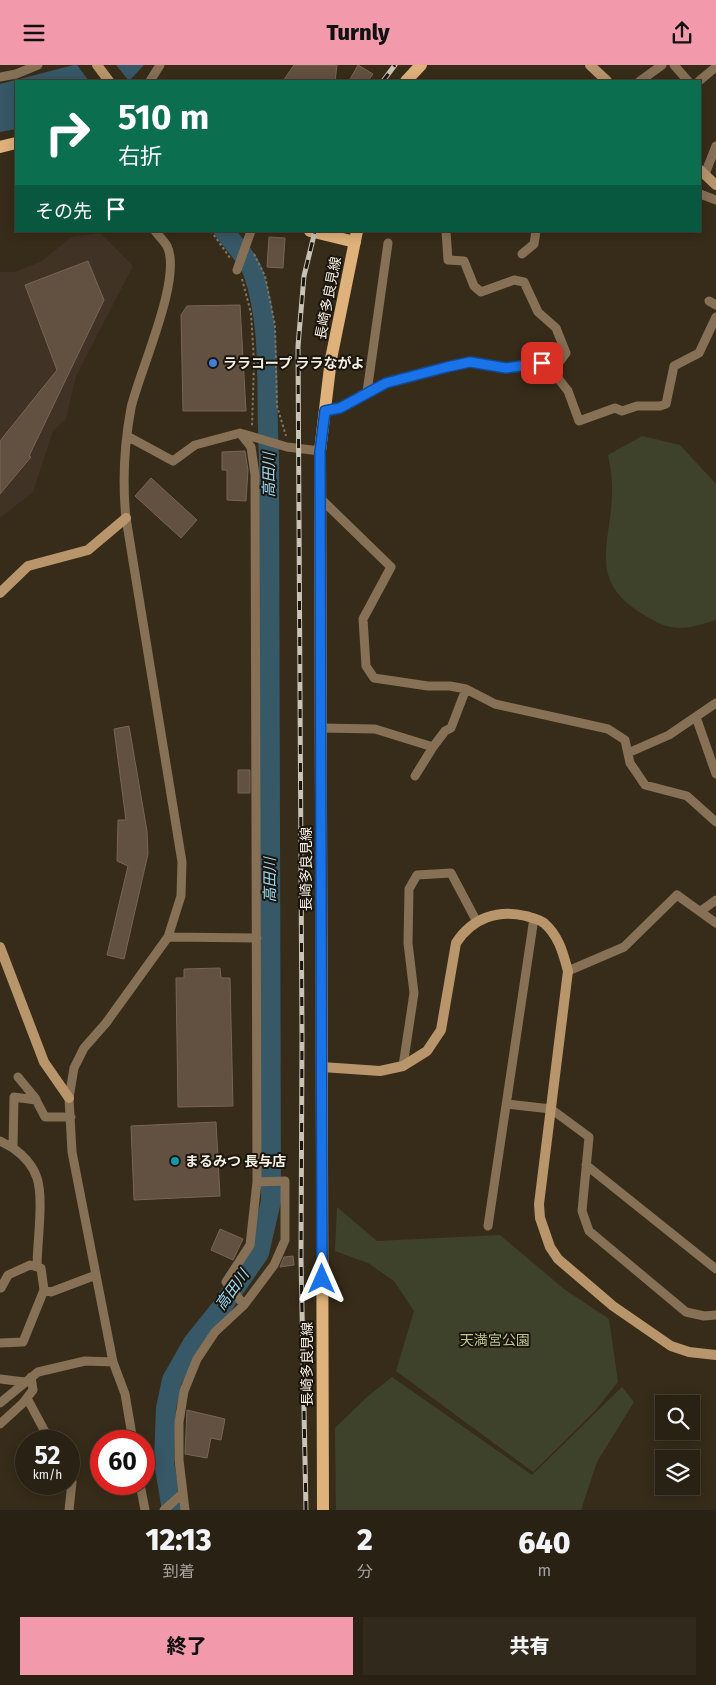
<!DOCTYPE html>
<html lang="ja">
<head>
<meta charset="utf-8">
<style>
	:root { --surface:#292113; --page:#31291c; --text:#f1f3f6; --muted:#a5a3a0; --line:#453e33; --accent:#f29aac }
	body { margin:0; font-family:"Fira Sans","Noto Sans JP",sans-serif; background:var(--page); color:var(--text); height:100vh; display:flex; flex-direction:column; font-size:19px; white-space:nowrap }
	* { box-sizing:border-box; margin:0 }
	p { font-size:16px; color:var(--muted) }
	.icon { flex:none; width:28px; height:28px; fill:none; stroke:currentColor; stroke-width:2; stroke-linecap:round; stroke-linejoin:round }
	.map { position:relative; height:1445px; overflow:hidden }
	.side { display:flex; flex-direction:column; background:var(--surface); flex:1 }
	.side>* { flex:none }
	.guide { position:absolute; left:15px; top:15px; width:686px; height:152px; border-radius:0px; box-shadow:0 2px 12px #0003,0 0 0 1px var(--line); background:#0b6e4f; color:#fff; overflow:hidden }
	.buttons { position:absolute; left:655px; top:1330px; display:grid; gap:10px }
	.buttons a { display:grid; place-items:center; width:45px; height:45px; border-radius:0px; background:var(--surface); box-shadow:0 2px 12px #0003,0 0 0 1px var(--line); font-size:25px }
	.speed { position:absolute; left:15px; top:1365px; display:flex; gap:10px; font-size:25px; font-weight:700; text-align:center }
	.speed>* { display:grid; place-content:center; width:65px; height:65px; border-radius:50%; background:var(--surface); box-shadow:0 2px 12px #0003,0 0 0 1px var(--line); line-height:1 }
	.speed small { font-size:12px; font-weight:400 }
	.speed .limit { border:8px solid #d22; background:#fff; color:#111 }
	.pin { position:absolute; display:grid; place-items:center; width:42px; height:42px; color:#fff; margin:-21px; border-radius:10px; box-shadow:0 2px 8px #0006 }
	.me { position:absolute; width:55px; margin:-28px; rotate:0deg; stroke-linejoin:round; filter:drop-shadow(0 0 4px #0008) }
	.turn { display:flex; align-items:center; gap:18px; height:105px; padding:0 20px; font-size:22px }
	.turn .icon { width:65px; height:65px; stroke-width:2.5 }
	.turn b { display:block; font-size:35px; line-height:42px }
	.then { display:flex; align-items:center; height:48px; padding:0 20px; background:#0003; gap:10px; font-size:19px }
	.eta { display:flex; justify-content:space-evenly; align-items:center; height:85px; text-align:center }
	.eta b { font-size:30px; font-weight:800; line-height:35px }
	.button { display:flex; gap:10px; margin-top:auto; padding:10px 20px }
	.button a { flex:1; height:58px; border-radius:0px; background:var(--accent); color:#111; font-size:20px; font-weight:800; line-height:58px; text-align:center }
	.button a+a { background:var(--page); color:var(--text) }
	header { display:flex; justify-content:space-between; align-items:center; height:65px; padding:0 20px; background:var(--accent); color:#111; font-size:22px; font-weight:800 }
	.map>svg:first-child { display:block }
	.commercial { fill:#403225 }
	.green { fill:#3e422a }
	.water { fill:#375866 }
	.pier { fill:#372c19 }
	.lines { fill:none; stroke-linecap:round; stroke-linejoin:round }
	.river { stroke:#375866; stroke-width:20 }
	.building { fill:#625040; stroke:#786554 }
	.path { stroke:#7f7565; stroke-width:2; stroke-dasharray:2.5 2.5; stroke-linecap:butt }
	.street { stroke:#867056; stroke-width:9 }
	.secondary { stroke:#b8956b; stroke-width:10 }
	.primary { stroke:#dfb17b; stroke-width:12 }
	.rail-casing { stroke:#cac3b5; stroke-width:5 }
	.rail { stroke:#1a150d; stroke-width:3; stroke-dasharray:9; stroke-linecap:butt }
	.route-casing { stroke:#114b97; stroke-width:12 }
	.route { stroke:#1a73e8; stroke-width:9 }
	.shop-dot { fill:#3f7fe0; stroke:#1a150d; stroke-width:2 }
	.culture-dot { fill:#0f9aa8; stroke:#1a150d; stroke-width:2 }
	.labels { text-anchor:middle; stroke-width:4; stroke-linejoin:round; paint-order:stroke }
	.street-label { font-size:14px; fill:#f6efe3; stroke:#1a150d }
	.poi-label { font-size:14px; font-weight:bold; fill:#f6efe3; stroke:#1a150d; text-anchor:start }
	.park-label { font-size:14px; fill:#bdc790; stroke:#1a150d }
	.water-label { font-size:15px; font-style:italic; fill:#9cdbf7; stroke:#1a150d }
</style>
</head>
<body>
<header><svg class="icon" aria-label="menu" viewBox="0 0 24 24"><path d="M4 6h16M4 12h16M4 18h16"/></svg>Turnly<svg class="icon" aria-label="share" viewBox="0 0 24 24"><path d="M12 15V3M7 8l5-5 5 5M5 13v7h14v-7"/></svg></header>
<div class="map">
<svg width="716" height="1445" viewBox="0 0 716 1445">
	<rect width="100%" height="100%" fill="#372c19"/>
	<path class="commercial" d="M100 168 133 201 76 311 66 354 53 366 33 427 0 453V207H15L42 196 71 172Z"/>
	<path class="green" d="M642 371 680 380 716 419V555C684 565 673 568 644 550 583 514 614 475 612 420 612 410 610 400 608 390Z
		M337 1142 377 1176 500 1170 564 1224 609 1254 618 1317 593 1348 533 1407 396 1306 414 1246 394 1216 368 1198 335 1186Z
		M392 1312 532 1410 622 1322 634 1337 597 1397 581 1445H336L335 1363 367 1332Z"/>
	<path class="water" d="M74 0H144L129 16H16V64L0 67V19Z"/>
	<path class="pier" d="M77 0H116L129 16H89Z"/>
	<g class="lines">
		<path class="river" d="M172 1445 164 1397 166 1343 172 1315 193 1278 221 1243 259 1188 271 1136 269 390C265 330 273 264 253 207 248 193 233 178 224 166"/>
	</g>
	<path class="building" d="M294 0H337L335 16H283Z
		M358 0 373 9 368 16H349Z
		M269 172 285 173 283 203 267 202Z
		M88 196 104 235 29 391 31 392 0 429V376L57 305 25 220Z
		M240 240 246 346H183L181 250 187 241Z
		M245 386 248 405 246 436 227 435V405H222V387Z
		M151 413 197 455 181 473 135 431Z
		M129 661 147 766 148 789 124 894 107 890 128 801 117 796 118 755H126L114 664Z
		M238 705H250V728H238Z
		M220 903 221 913H230L233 1041 178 1042 176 913H184V904Z
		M216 1057 220 1131 134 1135 131 1061Z
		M220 1164 243 1174 233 1195 211 1185Z
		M293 1191 294 1200 280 1202 284 1192Z
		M187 1345 225 1354 221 1375 211 1373 207 1393 185 1389Z"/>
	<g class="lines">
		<path class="path" d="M211 166 230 193
			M254 189 265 211 275 260 277 341 286 371
			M242 214 251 248 254 297 252 361"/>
		<path class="street" d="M674 0 688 16
			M0 12 16 9 38 0
			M150 16 160 0
			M640 16 662 0
			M699 16 716 2
			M705 109 716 81
			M700 129 716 135
			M522 189 534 179 536 166
			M237 205 251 166
			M709 236 716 240
			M553 299 554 308 568 326 579 356 615 343 622 346 637 341H660L666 339 674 301 699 288 716 252
			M367 327 386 318 470 297 506 303 542 298 557 300 566 288 556 263 538 247 524 217 514 215 481 227 474 221 464 196 448 195 446 166
			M325 346 340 343 367 327 388 178
			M240 368 251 382 255 410 257 1117 250 1180 226 1217 244 1240
			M127 371 173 396 195 380 240 368 287 382 320 386
			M320 433 391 502 363 554 366 601 374 613 428 621H450L466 624 495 639 608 664 625 675 630 698 645 720 687 731 716 757
			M696 652 716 709
			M321 663 375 664 433 682 445 666 451 663 466 624
			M628 688 669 670 716 638
			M415 711 433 682
			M701 846 716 835
			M168 872 257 873
			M568 906 624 882 677 830 716 858
			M403 1001 414 928 408 878 409 824 417 810 451 808 477 857
			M18 1012 36 1034
			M507 1039 551 1044 589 1072 582 1146 589 1166 686 1247 704 1251 716 1250
			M0 1076 13 1083
			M586 1100 716 1204
			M488 1161 534 853
			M37 1202C37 1177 44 1134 37 1113 33 1101 23 1090 13 1083L14 1032 36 1035 45 1052H71
			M1 1223 8 1210 30 1200 41 1203 44 1225
			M0 1278 23 1277 44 1225 51 1227 96 1210
			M0 1314 25 1317
			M27 1333 50 1376
			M0 1338 38 1307 85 1296 113 1297
			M0 1359 23 1338 33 1325 31 1312
			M133 1376 125 1329 113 1297 72 1087 69 1033 74 1003 84 983 106 958 168 872 181 831 182 797 126 453C122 415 124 381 131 343 139 307 183 213 167 181 164 176 159 171 155 166
			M69 1411 72 1417 69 1445
			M140 1419 145 1445
			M164 1445 183 1428
			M185 1445 179 1395V1357L184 1326 197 1294 215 1267 244 1240 274 1200 285 1175V1116L257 1117"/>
		<path class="secondary" d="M97 0 109 16
			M590 0 607 16
			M700 105 716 120
			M0 528 28 501 88 485 126 453
			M0 882 44 997 69 1033
			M322 1002 380 1006 403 1001 427 986 441 965 456 878C472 853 498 844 526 851 532 853 539 854 544 858 559 871 563 888 568 906L539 1139 540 1153 550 1182 558 1194 613 1241 671 1281 689 1287 716 1290"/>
		<path class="primary" d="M406 16 421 0
			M0 82 16 78
			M310 166 355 177
			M323 1445 320 386 331 294 357 166"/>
		<defs>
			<path id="rail" d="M383 16 395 0
				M306 1445 301 1194 302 973 298 281 304 211 315 166"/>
		</defs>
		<use href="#rail" class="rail-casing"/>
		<use href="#rail" class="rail"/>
	</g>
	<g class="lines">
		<defs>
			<path id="route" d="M322 1214 320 386 325 346 340 343 386 318 447 302 470 297 506 303 542 298"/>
		</defs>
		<use href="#route" class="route-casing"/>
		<use href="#route" class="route"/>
	</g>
	<circle class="shop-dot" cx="213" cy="298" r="5"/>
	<circle class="culture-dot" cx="175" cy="1096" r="5"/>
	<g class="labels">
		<g class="street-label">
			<text transform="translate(328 233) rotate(-79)" y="5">長崎多良見線</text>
			<text transform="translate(306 804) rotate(-90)" y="5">長崎多良見線</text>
			<text transform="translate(307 1299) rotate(-90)" y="5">長崎多良見線</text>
		</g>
		<g class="poi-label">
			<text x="223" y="303">ララコープ ララながよ</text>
			<text x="185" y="1101">まるみつ 長与店</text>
		</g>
		<g class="park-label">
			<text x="495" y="1280">天満宮公園</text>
		</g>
		<g class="water-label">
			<text transform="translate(269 410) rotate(-90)" y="5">高田川</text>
			<text transform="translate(270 815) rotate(-90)" y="5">高田川</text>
			<text transform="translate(232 1225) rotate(-54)" y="5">高田川</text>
		</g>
	</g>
</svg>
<div class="buttons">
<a><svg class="icon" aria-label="search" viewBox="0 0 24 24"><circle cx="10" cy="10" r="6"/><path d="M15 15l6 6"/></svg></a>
<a><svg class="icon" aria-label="layers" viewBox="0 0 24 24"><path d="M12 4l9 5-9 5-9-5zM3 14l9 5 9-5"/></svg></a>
</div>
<div class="speed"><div>52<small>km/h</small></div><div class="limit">60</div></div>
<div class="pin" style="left:542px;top:298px;background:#d93025"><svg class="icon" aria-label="arrive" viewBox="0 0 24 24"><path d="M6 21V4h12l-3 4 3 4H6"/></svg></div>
<svg class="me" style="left:322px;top:1214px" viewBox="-20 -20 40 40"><path d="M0-17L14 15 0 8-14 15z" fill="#1a73e8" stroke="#fff" stroke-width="4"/></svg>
<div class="guide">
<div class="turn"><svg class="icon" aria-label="right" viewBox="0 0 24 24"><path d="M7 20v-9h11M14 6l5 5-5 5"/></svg><div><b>510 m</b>右折</div></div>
<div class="then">その先<svg class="icon" aria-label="arrive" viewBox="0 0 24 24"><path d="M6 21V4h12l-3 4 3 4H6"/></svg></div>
</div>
</div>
<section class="side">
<div class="eta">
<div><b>12:13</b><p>到着</p></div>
<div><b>2</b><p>分</p></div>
<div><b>640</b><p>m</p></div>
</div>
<div class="button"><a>終了</a><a>共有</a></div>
</section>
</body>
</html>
